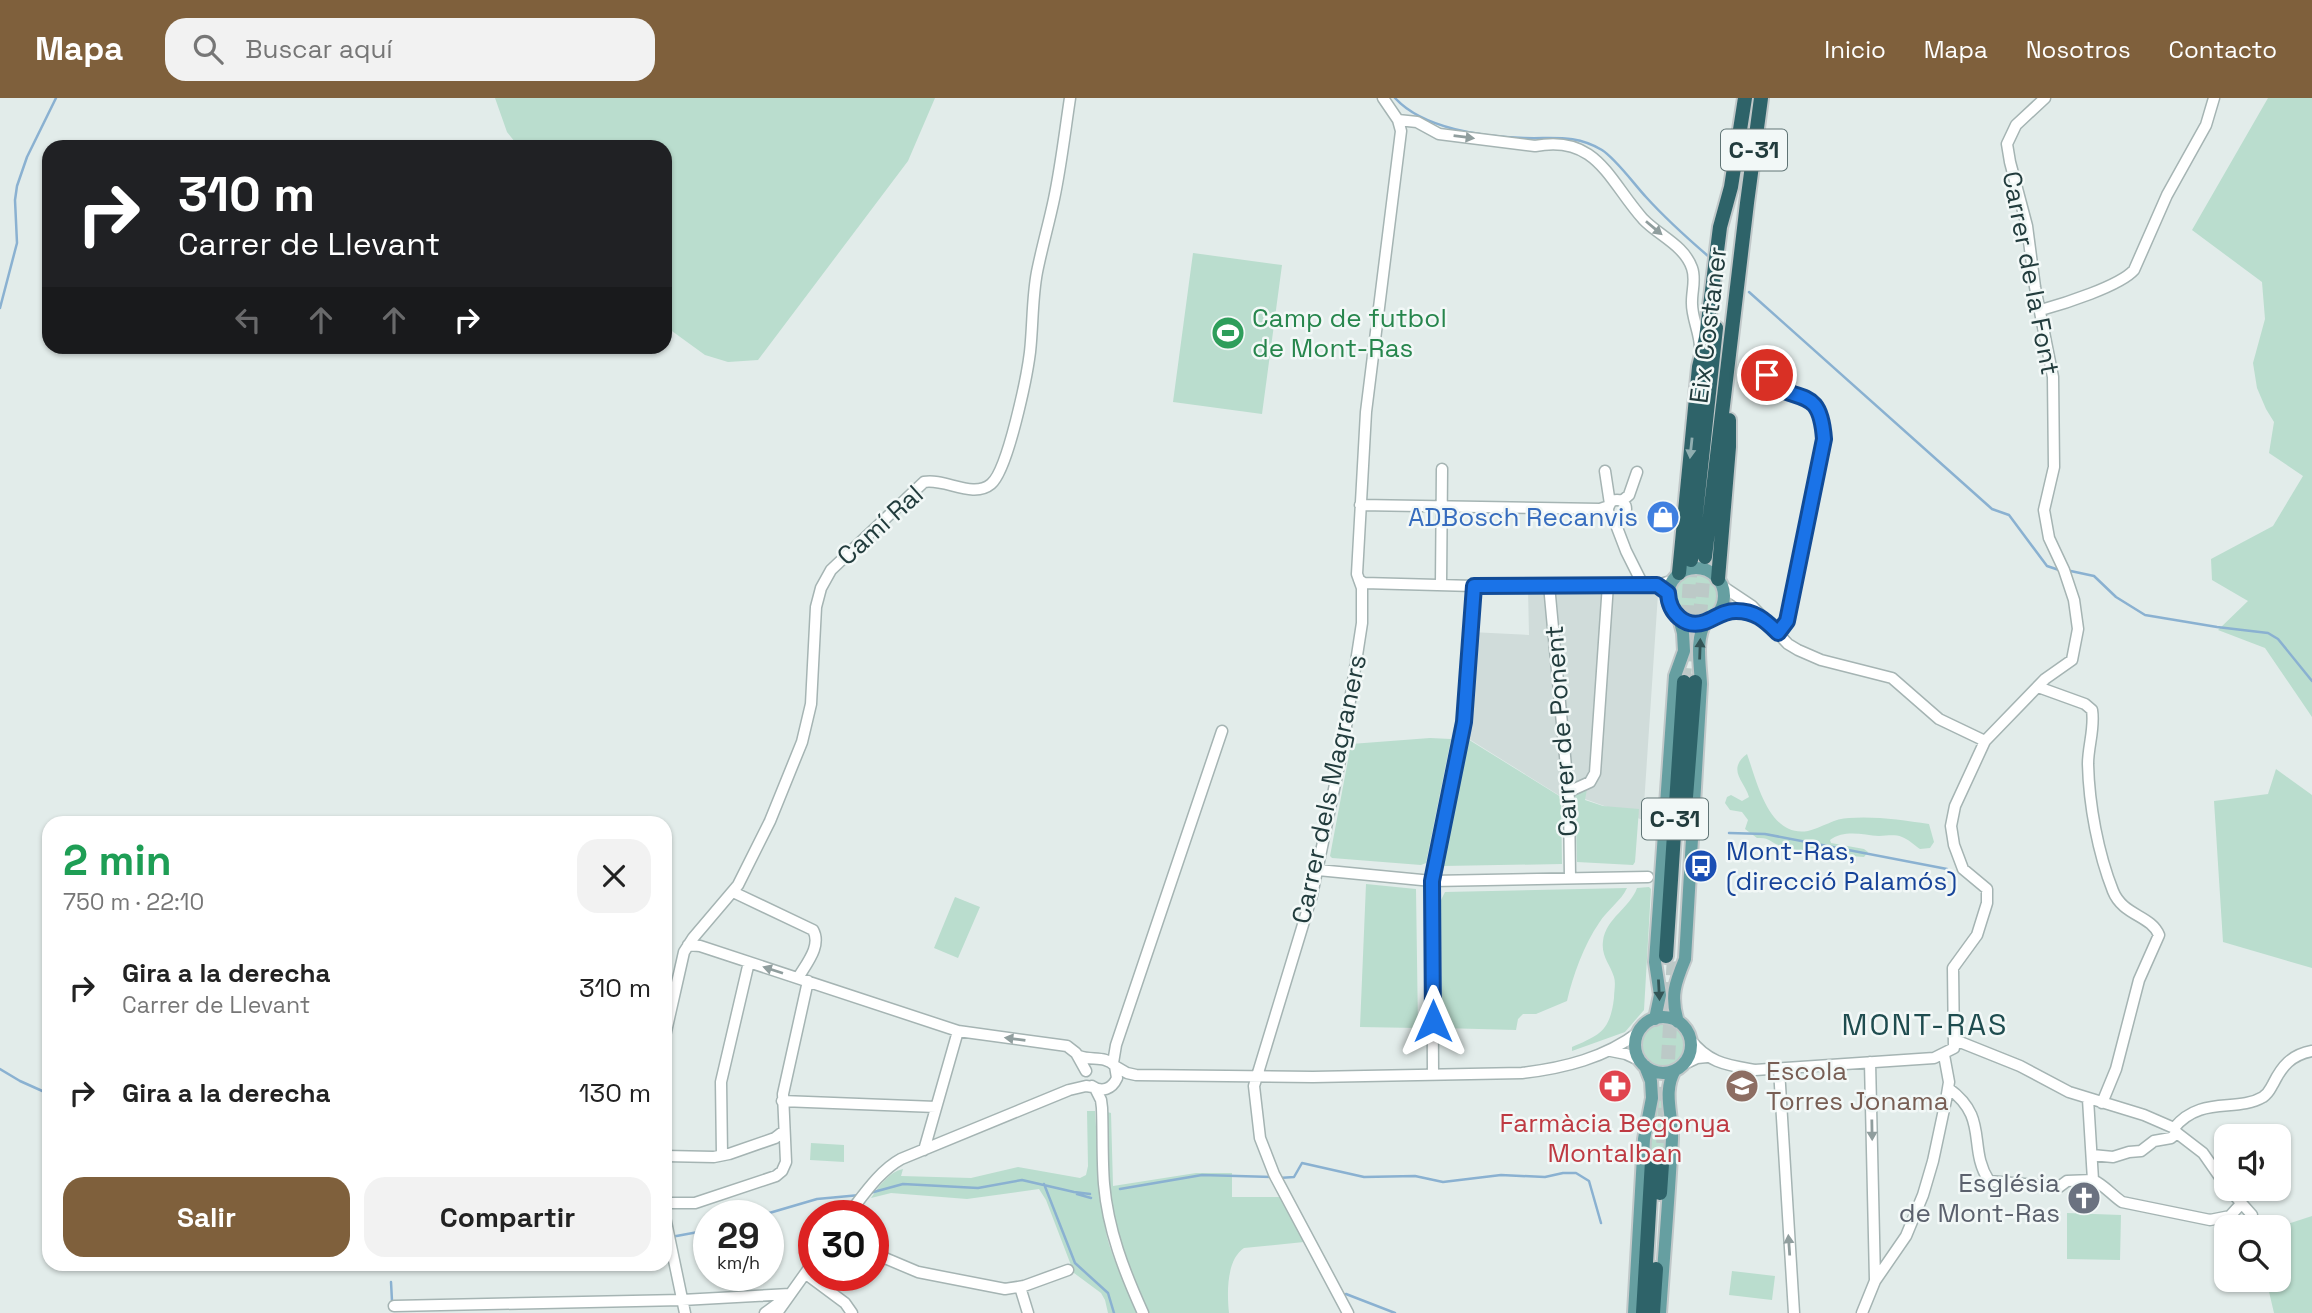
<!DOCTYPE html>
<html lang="es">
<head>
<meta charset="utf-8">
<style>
	:root { --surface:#fff; --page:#f2f2f2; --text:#222; --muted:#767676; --accent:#7f603c }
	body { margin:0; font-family:"Space Grotesk",sans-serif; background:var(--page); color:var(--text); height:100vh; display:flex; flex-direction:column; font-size:26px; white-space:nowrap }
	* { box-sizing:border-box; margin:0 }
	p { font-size:23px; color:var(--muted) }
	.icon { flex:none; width:38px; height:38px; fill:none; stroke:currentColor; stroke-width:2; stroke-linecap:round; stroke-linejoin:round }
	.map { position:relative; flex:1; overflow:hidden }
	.panel { position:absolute; left:42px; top:718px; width:630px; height:455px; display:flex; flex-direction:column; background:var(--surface); border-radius:21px; box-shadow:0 2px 5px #0004 }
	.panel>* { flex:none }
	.banner { position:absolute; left:42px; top:42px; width:630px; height:214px; border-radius:21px; box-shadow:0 2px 5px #0004; background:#202124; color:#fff; overflow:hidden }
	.buttons { position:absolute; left:2214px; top:1026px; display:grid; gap:14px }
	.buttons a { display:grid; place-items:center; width:77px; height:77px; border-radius:14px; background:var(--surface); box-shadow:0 2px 5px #0004; font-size:35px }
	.speed { position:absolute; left:693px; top:1102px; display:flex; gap:14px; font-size:35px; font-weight:700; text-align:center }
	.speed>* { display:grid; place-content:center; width:91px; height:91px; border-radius:50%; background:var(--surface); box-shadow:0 2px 5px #0004; line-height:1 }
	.speed small { font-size:18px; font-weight:400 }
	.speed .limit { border:10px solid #d22; background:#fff; color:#111 }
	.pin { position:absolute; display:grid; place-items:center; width:60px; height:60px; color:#fff; margin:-30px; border:4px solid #fff; border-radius:50%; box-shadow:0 2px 7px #0007 }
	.me { position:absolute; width:77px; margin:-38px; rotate:0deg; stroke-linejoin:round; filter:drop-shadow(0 0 5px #0008) }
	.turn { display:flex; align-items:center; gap:24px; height:147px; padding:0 21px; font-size:32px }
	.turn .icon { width:91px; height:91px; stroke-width:2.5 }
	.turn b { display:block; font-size:49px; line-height:60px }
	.lanes { display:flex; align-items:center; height:66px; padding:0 21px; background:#0003; justify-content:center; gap:35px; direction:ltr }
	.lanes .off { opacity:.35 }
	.round { display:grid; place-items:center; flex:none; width:74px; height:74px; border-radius:21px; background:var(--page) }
	.head { display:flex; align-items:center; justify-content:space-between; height:119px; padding:0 21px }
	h1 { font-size:42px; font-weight:600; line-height:52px; color:#1e9e55 }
	.cta { display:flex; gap:14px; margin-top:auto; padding:14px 21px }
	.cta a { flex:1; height:80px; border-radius:21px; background:var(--accent); color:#fff; font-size:28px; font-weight:600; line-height:80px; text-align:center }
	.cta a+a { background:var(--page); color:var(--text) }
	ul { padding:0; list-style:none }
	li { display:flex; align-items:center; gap:21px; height:105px; padding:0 21px }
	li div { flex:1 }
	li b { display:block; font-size:26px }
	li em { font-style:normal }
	header { display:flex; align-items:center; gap:42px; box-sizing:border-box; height:98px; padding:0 35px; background:var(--accent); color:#fff }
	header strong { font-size:33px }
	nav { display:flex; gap:38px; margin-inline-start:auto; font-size:24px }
	.search { width:490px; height:63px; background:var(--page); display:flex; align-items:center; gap:18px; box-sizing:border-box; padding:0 24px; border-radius:21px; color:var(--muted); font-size:26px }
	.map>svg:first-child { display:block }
	.built { fill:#d0dcda }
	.green { fill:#baddce }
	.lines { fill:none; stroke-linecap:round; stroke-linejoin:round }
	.stream { stroke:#8ab1d1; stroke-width:2.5 }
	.highway-tunnel { stroke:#bcc9c7; stroke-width:14; stroke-dasharray:14 7; stroke-linecap:butt }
	.minor-casing { stroke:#a5b4b3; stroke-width:13 }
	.major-casing { stroke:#c1c8c9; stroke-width:16 }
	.highway-casing { stroke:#c1c8c9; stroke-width:18 }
	.minor { stroke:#fff; stroke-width:10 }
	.major { stroke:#669fa1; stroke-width:12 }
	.highway { stroke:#2e6369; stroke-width:14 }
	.oneway { fill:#909e9e }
	.oneway2 { fill:#90aeb0 }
	.oneway3 { fill:#335556 }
	.route-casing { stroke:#114b97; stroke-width:18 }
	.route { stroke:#1a73e8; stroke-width:12 }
	.labels { text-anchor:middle; stroke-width:5; stroke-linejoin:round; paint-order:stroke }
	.shield { fill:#f2f8f7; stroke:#607475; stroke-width:2 }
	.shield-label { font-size:24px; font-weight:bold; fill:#223c3d }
	.street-label { font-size:26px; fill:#223c3d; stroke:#f2f8f7 }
	.leisure-label { font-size:26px; fill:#27864d; stroke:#f2f8f7; text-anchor:start }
	.shop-label { font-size:26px; fill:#366cbe; stroke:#f2f8f7; text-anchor:end }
	.transit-label { font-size:26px; fill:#164399; stroke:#f2f8f7; text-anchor:start }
	.education-label { font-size:26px; fill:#785e54; stroke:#f2f8f7; text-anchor:start }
	.health-label { font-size:26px; fill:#be3a42; stroke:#f2f8f7 }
	.worship-label { font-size:26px; fill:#5b616d; stroke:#f2f8f7; text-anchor:end }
	.quarter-label { font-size:30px; letter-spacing:2px; fill:#1e4c4f; stroke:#f2f8f7 }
</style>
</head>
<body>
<header>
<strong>Mapa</strong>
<div class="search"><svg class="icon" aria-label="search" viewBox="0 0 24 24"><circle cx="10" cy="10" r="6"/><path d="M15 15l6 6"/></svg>Buscar aquí</div>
<nav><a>Inicio</a><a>Mapa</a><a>Nosotros</a><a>Contacto</a></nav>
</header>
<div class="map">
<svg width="2312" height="1215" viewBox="0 0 2312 1215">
	<rect width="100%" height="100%" fill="#e2ecea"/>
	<path class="built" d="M1645 490 1658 496 1643 722 1585 701H1565L1461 636 1471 534 1529 537 1528 491Z"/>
	<path class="green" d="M495 0H935L908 63 758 262 728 264 705 257 665 228V49H519L507 34Z
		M2268 0H2312V619L2265 550 2218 532 2248 503 2212 482 2211 461 2273 428 2303 378 2269 355 2274 324 2266 311 2257 290 2253 265 2265 221 2262 184 2192 132Z
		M1193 155 1282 167 1262 316 1173 304Z
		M1674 498a22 22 0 1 1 44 0a22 22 0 1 1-44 0Z
		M1430 640 1451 641 1426 765 1421 767 1332 760 1330 758 1351 646Z
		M1466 640 1561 699 1562 766 1443 768 1440 766Z
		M1747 656C1757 684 1769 740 1808 733 1821 730 1835 720 1849 720 1875 718 1903 722 1929 726L1934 744 1930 750 1920 751C1914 747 1908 741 1902 739 1894 736 1887 738 1879 738 1863 737 1845 731 1830 742L1831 745 1864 751 1868 754 1864 759C1837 757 1808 757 1782 748 1770 745 1771 739 1757 740L1745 731 1748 722 1742 714 1730 712 1725 705 1727 699 1731 697 1742 703 1749 699C1745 684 1726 672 1747 656Z
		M2276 671 2312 697V870L2223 844 2214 703 2268 696Z
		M1587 691 1585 702 1603 708 1639 711 1635 764 1633 767 1577 764 1575 695Z
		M1366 786 1416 791 1418 930 1360 929Z
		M1649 789 1651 791 1644 912 1625 934 1572 953V949C1600 937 1610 933 1614 900 1614 893 1616 886 1614 879 1610 866 1601 858 1603 843 1606 820 1630 810 1637 790Z
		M1627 790C1621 803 1607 812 1599 825 1584 847 1573 877 1567 903L1536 916H1523L1518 921 1516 932 1442 930 1441 802 1445 794Z
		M955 799 980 809 958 860 934 850Z
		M1642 947a22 22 0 1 1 44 0a22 22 0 1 1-44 0Z
		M1658 989H1664L1667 1023 1666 1065 1648 1064 1649 1037Z
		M1087 1013H1095C1098 1055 1098 1097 1107 1139 1114 1166 1127 1190 1139 1215H1108L1105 1202 1101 1195 1074 1175 1046 1102 1039 1091 967 1101 891 1095 871 1100C879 1088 889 1074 903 1071L901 1078 971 1080 1018 1069 1080 1080 1086 1077 1088 1068Z
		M1107 1014 1111 1015 1113 1088 1196 1075H1232V1099H1280L1304 1144 1244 1150C1226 1162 1227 1196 1229 1215H1149C1139 1194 1128 1172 1121 1150 1108 1106 1108 1060 1107 1014Z
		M811 1045 844 1047V1064L810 1062Z
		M2067 1115 2121 1117 2120 1162 2067 1161Z
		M2312 1118V1215H2274L2266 1181H2278V1129Z
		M1732 1173 1775 1178 1772 1202 1729 1197Z"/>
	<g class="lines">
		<path class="stream" d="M1395 0C1423 31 1484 39 1524 40 1554 41 1575 36 1602 52 1616 61 1634 86 1646 99 1665 120 1686 139 1708 158
			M1749 194 1992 411 2009 417 2047 468 2059 472
			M0 210 17 145 15 102 17 88 27 59 56 0
			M2066 472 2094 478 2116 499 2145 517 2217 529 2268 535 2278 541 2312 583
			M1729 735 1765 736 1947 771
			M0 971 20 983 49 996
			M1279 1080 1294 1079 1302 1065 1364 1079 1415 1078 1443 1084 1501 1077 1545 1079 1563 1075H1576L1589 1083 1601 1125
			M1044 1086 1075 1165 1108 1195 1114 1215
			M1120 1091 1202 1077 1273 1079
			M870 1095 903 1086 978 1090 1022 1082 1074 1094 1090 1096
			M1077 1096 1091 1100
			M759 1118 817 1101 860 1097
			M671 1139 709 1132
			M391 1184 392 1203
			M1346 1196 1395 1215"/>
		<path class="highway-tunnel" d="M1698 541 1705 459
			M1684 584 1691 462
			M1662 1066 1674 858"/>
		<defs>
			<path id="minor" d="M1398 22 1417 24 1439 36 1535 48C1597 36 1609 83 1643 121 1659 138 1684 147 1692 170 1696 181 1692 192 1692 203 1691 219 1700 234 1700 250
				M2041 212C2063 206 2120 188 2134 172L2167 97 2206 27 2214 0
				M1774 289 1765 284 1767 277 1772 273 1779 275 1780 283 1774 289C1810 301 1821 301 1824 341L1787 523 1778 535
				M1605 373 1610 406
				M1608 411a9 9 0 1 1 18 0a9 9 0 1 1-18 0Z
				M1622 403 1629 397 1637 374
				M1360 407 1600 411 1609 408
				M1613 419 1626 453 1643 487
				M1359 482 1364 485 1474 488 1657 487 1671 483
				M1441 487 1442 371
				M1549 487 1569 701 1570 780
				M1657 487 1668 495
				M1722 488 1752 508 1788 546 1798 552 1821 562 1892 580 1939 621 1985 643
				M1715 517 1735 513 1760 517
				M2038 589 2085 606 2092 612C2095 630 2088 648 2088 666 2089 707 2098 755 2113 793 2123 818 2151 817 2159 837L2139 882 2116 971 2102 1005
				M1568 694 1590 684 1595 675 1608 486
				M1318 772 1432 783 1648 779
				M733 794 813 832C822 848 806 866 798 880
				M688 847 700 848 958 933 1067 948 1076 955 1086 973
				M665 938 684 854 693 840 738 787 770 723 802 644 811 606 816 509 821 490 831 472 924 384C945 380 973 401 991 386 1008 372 1027 278 1030 254 1033 227 1032 200 1037 174 1042 149 1049 125 1054 101 1061 68 1065 33 1070 0
				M1690 941C1708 965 1727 967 1755 972L1934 960 1954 950 1953 870 1977 837 1987 805V791L1963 771 1954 747 1951 728 1955 708 1985 643 2045 581 2072 562 2078 531 2074 502 2064 472 2049 440 2044 412 2054 369 2053 279 2035 189 2027 128 2010 64 2007 46 2016 27 2045 0
				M1955 942 2020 968 2069 994 2144 1017 2174 1030 2177 1035 2203 1055 2226 1088
				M1611 953 1626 956 1641 963
				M1079 958C1092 963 1105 957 1115 968L1117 980C1112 991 1102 995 1092 988
				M1870 964 1875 1182
				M1113 965 1116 947 1222 633
				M1682 967 1697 960 1707 959
				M1115 968 1127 975 1136 977 1313 979 1522 975C1564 970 1605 960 1639 934
				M1779 971 1794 1215
				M1433 976 1432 783 1464 624 1474 488
				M1095 990 1101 1002 1102 1010C1103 1035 1102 1061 1104 1086 1108 1132 1124 1173 1143 1215
				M1948 990C1990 1020 1967 1049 1989 1083L2059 1089 2067 1083 2093 1082
				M2088 1001 2093 1082C2104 1087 2112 1097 2122 1104L2210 1122 2230 1118 2241 1106
				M782 1003 936 1009
				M2174 1030C2201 997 2236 1015 2263 999 2269 995 2270 991 2273 986 2282 968 2291 957 2312 953
				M924 1052 958 933
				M722 1057 721 984 749 864
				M2092 1057 2113 1059 2129 1054 2141 1053 2154 1043 2171 1040 2177 1035
				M665 1058 714 1059 729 1056 775 1040 784 1033
				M2228 1090 2252 1117
				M665 1105H695L776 1078 782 1073 786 1064 783 996 808 883
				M847 1118C863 1098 879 1073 901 1061L1069 992 1086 988 1093 989
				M665 1119 685 1215
				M873 1155 918 1174 1005 1191 1024 1188 1068 1172
				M806 1176 845 1205 852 1215
				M1020 1189 1028 1215
				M394 1208 682 1202 790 1196
				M765 1215 784 1201
				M777 1215 814 1163
				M1348 1215 1274 1076 1260 1040 1254 988 1312 797 1343 648 1362 525V490L1357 476 1366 314 1401 33 1398 22 1383 0
				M1862 1215 1875 1183 1906 1138 1923 1097 1933 1063 1946 1002 1949 984 1944 957"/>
			<path id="major" d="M1668 498a28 28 0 1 1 56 0a28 28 0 1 1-56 0Z
				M1635 947a28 28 0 1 1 56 0a28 28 0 1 1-56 0Z
				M1655 921 1660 897 1655 864 1675 578 1684 553 1683 535 1679 520
				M1678 924C1670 898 1675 885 1685 861L1701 586C1700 566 1695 541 1706 523
				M1634 1215 1644 1041 1652 1000 1651 983 1645 968
				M1660 1215C1664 1157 1669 1099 1672 1041 1673 1017 1662 994 1675 972"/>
			<path id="highway" d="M1705 459 1747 105 1761 0
				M1691 462 1716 230
				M1679 475 1699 269 1706 240 1720 129 1731 89 1745 0
				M1718 481 1729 349V322
				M1686 699 1695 584
				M1666 858 1684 584
				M1660 1095 1662 1066
				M1643 1215 1652 1063
				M1653 1215 1656 1171"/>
		</defs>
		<use href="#minor" class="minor-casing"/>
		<use href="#major" class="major-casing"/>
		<use href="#highway" class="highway-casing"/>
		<use href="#minor" class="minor"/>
		<use href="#major" class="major"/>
		<use href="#highway" class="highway"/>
	</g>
	<defs><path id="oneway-solid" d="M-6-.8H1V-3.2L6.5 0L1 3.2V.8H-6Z" transform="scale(1.75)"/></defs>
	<g class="oneway">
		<use href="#oneway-solid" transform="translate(1464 39) rotate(7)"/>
		<use href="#oneway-solid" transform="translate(1654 130) rotate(40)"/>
		<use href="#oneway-solid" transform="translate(773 872) rotate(-162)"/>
		<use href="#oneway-solid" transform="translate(1015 941) rotate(-173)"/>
		<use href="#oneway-solid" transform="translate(1872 1032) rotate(89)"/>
		<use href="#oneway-solid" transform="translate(1789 1147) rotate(-94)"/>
	</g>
	<use class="oneway2" href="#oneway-solid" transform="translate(1691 350) rotate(96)"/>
	<g class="oneway3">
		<use href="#oneway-solid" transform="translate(1700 551) rotate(-88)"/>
		<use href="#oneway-solid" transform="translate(1659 892) rotate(87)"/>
	</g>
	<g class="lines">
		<defs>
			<path id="route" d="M1433 923 1432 783 1464 624 1474 488 1657 487 1668 495C1669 515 1685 531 1705 524 1716 520 1723 513 1736 513 1755 513 1765 522 1778 535L1787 523 1824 341C1820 288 1801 306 1765 284L1767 277"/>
		</defs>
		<use href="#route" class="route-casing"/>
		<use href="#route" class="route"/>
	</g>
	<defs>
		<symbol id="stadium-disc" viewBox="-11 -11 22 22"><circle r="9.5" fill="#2e9e5b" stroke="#f2f8f7"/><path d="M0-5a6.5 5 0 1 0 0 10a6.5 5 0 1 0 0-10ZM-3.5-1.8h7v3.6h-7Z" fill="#fff"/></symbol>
		<symbol id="shop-disc" viewBox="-11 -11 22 22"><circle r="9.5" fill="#3f7fe0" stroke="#f2f8f7"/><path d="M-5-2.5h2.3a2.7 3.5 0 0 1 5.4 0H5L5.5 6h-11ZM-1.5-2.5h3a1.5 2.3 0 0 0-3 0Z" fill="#fff"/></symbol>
		<symbol id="bus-disc" viewBox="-11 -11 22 22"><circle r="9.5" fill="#1a4fb4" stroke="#f2f8f7"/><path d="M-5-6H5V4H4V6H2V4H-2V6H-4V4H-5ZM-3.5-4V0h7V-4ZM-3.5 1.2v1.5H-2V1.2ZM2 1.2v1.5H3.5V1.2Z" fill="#fff"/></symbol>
		<symbol id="pharmacy-disc" viewBox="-11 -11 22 22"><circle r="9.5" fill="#e0444e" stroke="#f2f8f7"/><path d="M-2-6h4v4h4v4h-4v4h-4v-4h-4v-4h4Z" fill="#fff"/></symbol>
		<symbol id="school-disc" viewBox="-11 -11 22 22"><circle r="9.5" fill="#8d6e63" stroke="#f2f8f7"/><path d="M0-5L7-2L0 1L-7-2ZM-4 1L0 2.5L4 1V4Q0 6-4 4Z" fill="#fff"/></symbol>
		<symbol id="church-disc" viewBox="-11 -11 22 22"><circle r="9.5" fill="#6b7280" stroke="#f2f8f7"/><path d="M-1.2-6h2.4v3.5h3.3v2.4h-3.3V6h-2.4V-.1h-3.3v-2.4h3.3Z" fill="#fff"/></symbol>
	</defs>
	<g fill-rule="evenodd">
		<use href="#stadium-disc" x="1209" y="216" width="38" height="38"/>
		<use href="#shop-disc" x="1644" y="400" width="38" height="38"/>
		<use href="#bus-disc" x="1682" y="749" width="38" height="38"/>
		<use href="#pharmacy-disc" x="1596" y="969" width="38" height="38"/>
		<use href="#school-disc" x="1723" y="969" width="38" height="38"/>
		<use href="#church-disc" x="2065" y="1081" width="38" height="38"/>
	</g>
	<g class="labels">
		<g class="shield">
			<rect x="1721" y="31.5" width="66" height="41" rx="5"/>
			<rect x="1642" y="700.5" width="66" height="41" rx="5"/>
		</g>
		<g class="shield-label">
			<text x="1754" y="60">C-31</text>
			<text x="1675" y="729">C-31</text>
		</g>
		<g class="street-label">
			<text transform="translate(2031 175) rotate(79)" y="9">Carrer de la Font</text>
			<text transform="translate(1708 227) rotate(-83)" y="9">Eix Costaner</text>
			<text transform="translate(880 427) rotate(-42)" y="9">Camí Ral</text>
			<text transform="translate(1561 633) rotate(-94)" y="9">Carrer de Ponent</text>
			<text transform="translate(1329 691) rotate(-78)" y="9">Carrer dels Magraners</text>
		</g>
		<g class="leisure-label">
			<text x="1252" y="229">Camp de futbol<tspan x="1252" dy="30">de Mont-Ras</tspan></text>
		</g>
		<g class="shop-label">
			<text x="1638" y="428">ADBosch Recanvis</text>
		</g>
		<g class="transit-label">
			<text x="1726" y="762">Mont-Ras,<tspan x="1726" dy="30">(direcció Palamós)</tspan></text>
		</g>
		<g class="education-label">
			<text x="1766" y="982">Escola<tspan x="1766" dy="30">Torres Jonama</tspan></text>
		</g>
		<g class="health-label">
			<text x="1615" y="1034">Farmàcia Begonya<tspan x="1615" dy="30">Montalban</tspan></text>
		</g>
		<g class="worship-label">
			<text x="2060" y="1094">Església<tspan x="2060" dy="30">de Mont-Ras</tspan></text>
		</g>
		<g class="quarter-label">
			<text x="1925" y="937">MONT-RAS</text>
		</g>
	</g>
</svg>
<div class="buttons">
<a><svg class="icon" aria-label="sound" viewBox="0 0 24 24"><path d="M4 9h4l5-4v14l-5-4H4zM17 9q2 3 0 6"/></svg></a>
<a><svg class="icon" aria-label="search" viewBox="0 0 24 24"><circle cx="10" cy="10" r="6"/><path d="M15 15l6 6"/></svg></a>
</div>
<div class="speed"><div>29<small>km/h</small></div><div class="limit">30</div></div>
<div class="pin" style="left:1767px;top:277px;background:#d93025"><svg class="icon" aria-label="arrive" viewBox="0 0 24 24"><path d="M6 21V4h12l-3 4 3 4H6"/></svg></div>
<svg class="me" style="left:1433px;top:923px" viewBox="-20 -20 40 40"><path d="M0-17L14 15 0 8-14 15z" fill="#1a73e8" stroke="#fff" stroke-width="4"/></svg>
<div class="banner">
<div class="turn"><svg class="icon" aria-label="right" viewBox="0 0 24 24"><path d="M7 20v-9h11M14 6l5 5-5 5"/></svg><div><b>310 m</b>Carrer de Llevant</div></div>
<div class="lanes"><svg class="icon off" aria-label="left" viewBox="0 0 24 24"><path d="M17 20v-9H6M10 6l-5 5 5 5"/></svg><svg class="icon off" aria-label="ahead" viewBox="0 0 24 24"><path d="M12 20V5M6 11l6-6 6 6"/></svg><svg class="icon off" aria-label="ahead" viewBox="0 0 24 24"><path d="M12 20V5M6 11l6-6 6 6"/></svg><svg class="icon" aria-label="right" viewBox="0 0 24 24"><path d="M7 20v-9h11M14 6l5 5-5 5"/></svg></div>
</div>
<section class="panel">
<div class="head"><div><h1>2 min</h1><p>750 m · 22:10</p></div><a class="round"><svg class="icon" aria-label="close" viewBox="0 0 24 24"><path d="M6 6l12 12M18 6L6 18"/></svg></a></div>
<ul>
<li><svg class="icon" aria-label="right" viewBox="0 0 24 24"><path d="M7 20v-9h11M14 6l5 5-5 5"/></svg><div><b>Gira a la derecha</b><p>Carrer de Llevant</p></div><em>310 m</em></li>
<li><svg class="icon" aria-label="right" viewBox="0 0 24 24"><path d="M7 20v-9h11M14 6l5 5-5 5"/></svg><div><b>Gira a la derecha</b></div><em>130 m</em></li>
</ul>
<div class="cta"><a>Salir</a><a>Compartir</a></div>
</section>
</div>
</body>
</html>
